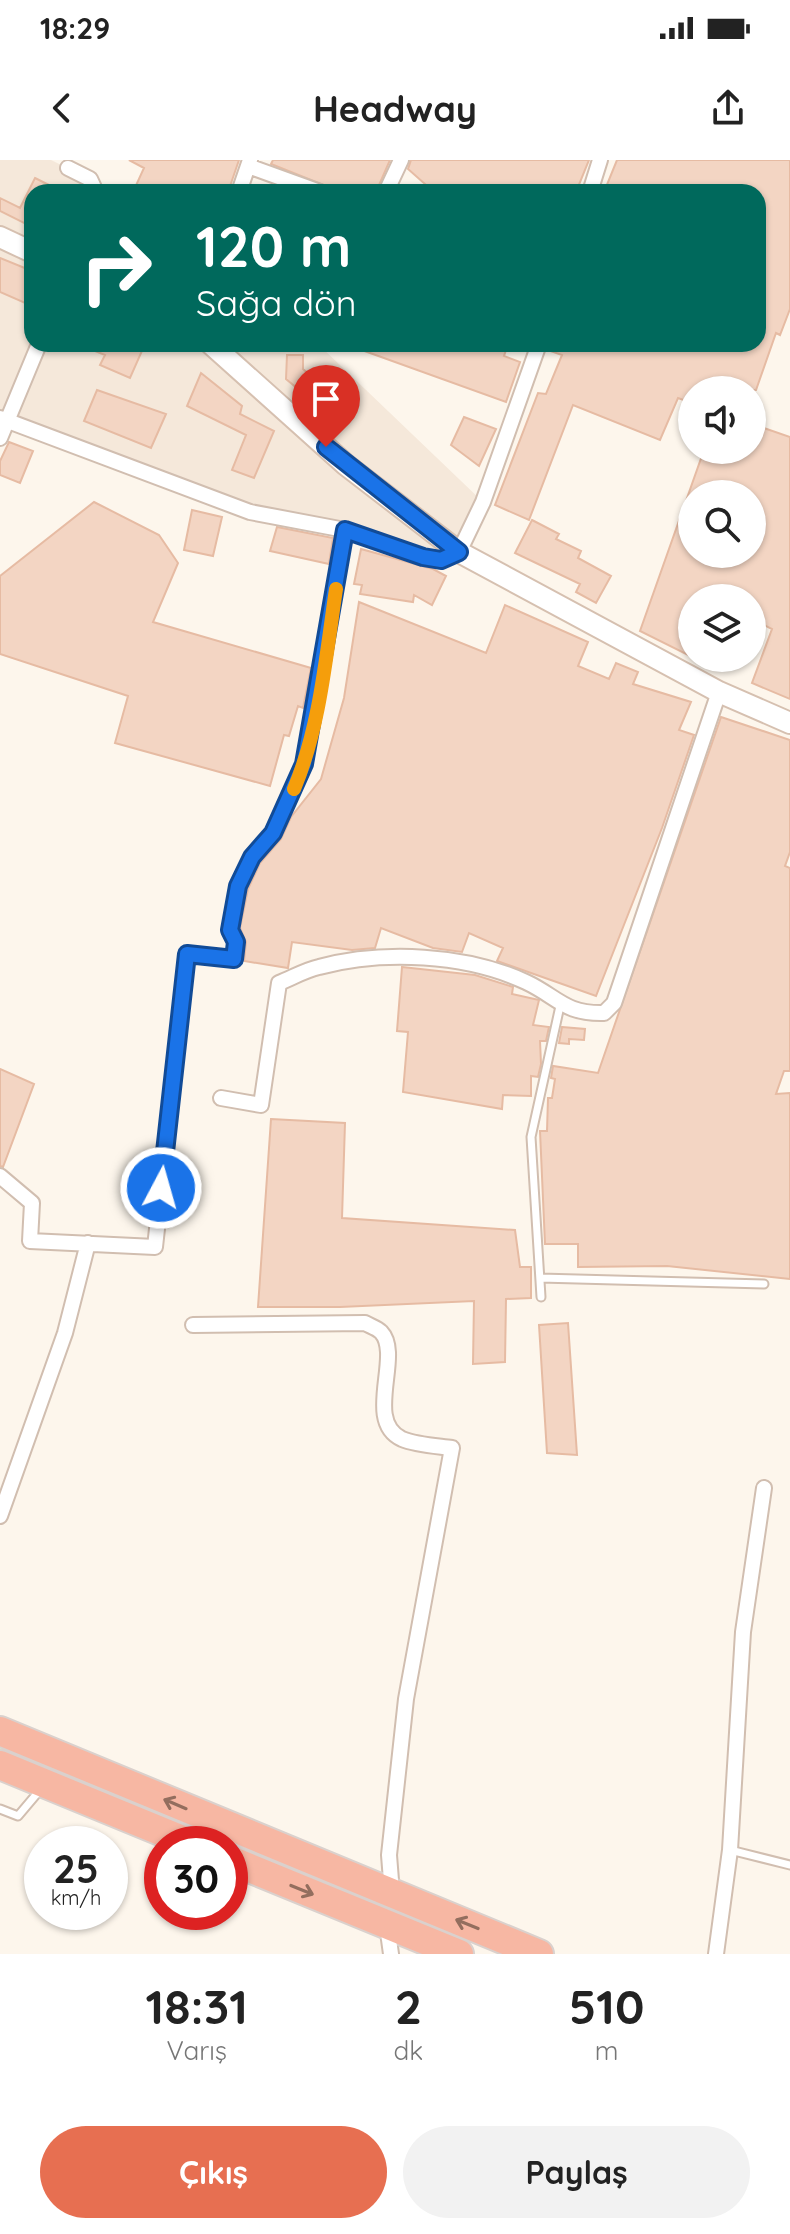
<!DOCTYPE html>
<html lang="tr">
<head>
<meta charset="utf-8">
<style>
	:root { --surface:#fff; --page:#f2f2f2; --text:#222; --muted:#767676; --accent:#e76f51 }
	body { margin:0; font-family:Quicksand,sans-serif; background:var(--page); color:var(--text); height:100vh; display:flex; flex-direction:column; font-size:30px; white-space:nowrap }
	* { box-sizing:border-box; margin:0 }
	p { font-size:26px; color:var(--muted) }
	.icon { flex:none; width:44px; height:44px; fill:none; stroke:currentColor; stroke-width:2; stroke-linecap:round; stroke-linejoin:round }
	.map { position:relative; height:1794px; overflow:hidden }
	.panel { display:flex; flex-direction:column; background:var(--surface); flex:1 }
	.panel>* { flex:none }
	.top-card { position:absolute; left:24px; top:24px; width:742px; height:168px; border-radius:24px; box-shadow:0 2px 6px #0004; background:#00695c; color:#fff; overflow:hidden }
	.controls { position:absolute; left:678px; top:216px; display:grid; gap:16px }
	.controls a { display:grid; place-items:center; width:88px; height:88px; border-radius:50%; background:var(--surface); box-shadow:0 2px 6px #0004; font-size:40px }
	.speed { position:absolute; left:24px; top:1666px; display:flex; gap:16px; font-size:40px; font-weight:700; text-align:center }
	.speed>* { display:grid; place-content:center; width:104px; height:104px; border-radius:50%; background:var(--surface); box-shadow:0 2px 6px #0004; line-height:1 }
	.speed small { font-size:20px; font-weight:400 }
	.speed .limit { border:12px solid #d22; background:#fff; color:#111 }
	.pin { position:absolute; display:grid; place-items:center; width:68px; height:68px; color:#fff; margin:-82px -34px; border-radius:50% 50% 50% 0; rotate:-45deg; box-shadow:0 0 8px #0007 }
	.pin .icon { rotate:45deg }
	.me { position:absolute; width:88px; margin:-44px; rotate:6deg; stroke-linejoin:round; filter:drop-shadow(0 0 6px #0008) }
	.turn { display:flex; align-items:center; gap:28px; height:168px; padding:0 40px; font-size:36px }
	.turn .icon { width:104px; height:104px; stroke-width:2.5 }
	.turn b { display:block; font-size:56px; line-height:68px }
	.eta { display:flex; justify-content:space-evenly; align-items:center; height:136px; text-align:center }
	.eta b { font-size:48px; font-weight:700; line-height:56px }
	.cta { display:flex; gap:16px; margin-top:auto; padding:16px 40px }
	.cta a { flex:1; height:92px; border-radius:48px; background:var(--accent); color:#fff; font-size:32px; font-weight:700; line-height:92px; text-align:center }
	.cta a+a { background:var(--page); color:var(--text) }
	.status { display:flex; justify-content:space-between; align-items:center; height:56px; padding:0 40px; background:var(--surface); direction:ltr }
	.status svg { height:22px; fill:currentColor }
	header { display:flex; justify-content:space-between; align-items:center; height:104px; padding:0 40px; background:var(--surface); font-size:36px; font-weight:700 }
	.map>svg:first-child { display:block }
	.residential { fill:#f5e8da }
	.green { fill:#d8ecc9 }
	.building { fill:#f3d5c3; stroke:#e6bba3; stroke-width:2; fill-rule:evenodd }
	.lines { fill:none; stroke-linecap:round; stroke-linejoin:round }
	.lane-casing { stroke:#d1beb0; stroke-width:11 }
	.street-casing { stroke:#d1beb0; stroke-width:18 }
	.secondary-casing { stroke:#d6c0b0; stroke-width:24 }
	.highway-casing { stroke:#dad1cd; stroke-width:32 }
	.lane { stroke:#fff; stroke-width:7 }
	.street { stroke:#fff; stroke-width:14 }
	.secondary { stroke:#fff; stroke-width:20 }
	.highway { stroke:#f7b7a3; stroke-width:28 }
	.oneway { stroke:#936e5e }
	.route-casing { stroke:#114b97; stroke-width:20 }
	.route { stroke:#1a73e8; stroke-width:14 }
	.slow { stroke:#f59e0b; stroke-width:14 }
</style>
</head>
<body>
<div class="status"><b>18:29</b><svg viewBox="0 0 49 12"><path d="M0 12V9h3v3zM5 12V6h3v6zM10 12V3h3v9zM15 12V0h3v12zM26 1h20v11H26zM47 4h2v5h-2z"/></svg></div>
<header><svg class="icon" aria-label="back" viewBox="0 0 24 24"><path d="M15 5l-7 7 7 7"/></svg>Headway<svg class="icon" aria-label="share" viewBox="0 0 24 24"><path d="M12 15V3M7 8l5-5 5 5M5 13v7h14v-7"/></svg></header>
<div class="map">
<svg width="790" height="1794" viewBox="0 0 790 1794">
	<rect width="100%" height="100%" fill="#fdf6ec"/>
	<path class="residential" d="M0 0H51L90 19 96 32H32V184H318L483 342 459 392 441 400 250 352 0 258Z"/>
	<path class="green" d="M0 1581 384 1741 379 1754 230 1693V1684H208L0 1597Z"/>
	<path class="building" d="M129 0H239L228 32H133L144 8Z
		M273 0H390L376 32H341L271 4Z
		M411 0H589L576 32H434L408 9Z
		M617 0H790V149L780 175 776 173 756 230H692V243L678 238 660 280 573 245 529 360 495 345 538 233 546 234 562 195 548 190 549 184H758V32H604Z
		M35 18 63 32H32V67L0 51V38L20 48Z
		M0 98 32 111V146L0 132Z
		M78 184H145L130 218 100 205 105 195Z
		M345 184H508L504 196 520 202 506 242Z
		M287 195H303V209L337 239 327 253 286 219Z
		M201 213 242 246 240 254 274 271 254 318 232 310 246 275 187 246Z
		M97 230 166 254 151 288 84 261Z
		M464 257 496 269 479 306 451 285Z
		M752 264 790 277V539L752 523 772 469 752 459V438H692V497L640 471 704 290H752ZM692 334H752V394H692Z
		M9 282 33 291 20 323 0 315V301Z
		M94 342 159 375 178 403 153 462 311 508 303 548 298 546 289 576 284 575 270 626 115 583 128 536 0 494V416Z
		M192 350 222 357 213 396 184 390Z
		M532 360 559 374 556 379 581 391 578 398 611 416 596 443 576 432 580 424 515 393Z
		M277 367 333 378 329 404 270 391Z
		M361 389 433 409 446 416 432 445 414 435 413 442 360 434 362 425 354 424Z
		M359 442 486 493 505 445 588 482 578 506 609 519 616 503 638 512 633 524 691 542 679 570 694 575 662 668 596 836 497 801 503 788 469 773 462 792 433 788 381 768 375 788 352 790 292 782 288 808 244 801 246 782 240 768 248 729 260 703 281 679 291 657 321 619 344 538Z
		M721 557 790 580V692L785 706 790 708V911H784L776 934 790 933V1119L667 1106 578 1107V1084H545L540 971H547L548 938H552L555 919 551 918 553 906 598 913Z
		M402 807 475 815 513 827 512 834 539 840 533 865 549 867 546 881H540L541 904 538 917 531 916V936L503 935 502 949 403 932 408 872 397 871Z
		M562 867 585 869 584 880 569 879V884L559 883Z
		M0 909 34 924 3 1007 0 1006Z
		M271 959 345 963 342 1058 515 1070 520 1107H531V1138L506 1139 505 1202 473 1204 474 1141 340 1147H258Z
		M568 1163 577 1295 547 1293 539 1165Z"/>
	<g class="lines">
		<defs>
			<path id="lane" d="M540 1118 764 1124
				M541 1137 531 977 560 846
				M0 1649 18 1656 40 1630
				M730 1690 790 1705"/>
			<path id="street" d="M248 6 320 32
				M68 8 90 19 96 32
				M239 32 250 0
				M386 32 401 0
				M590 32 600 0
				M0 258 250 352 345 370 423 397 441 400 459 392 483 342 539 184
				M0 278 39 184
				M221 938 261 945 279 823C292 818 305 810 319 807 383 790 466 794 526 822 558 837 564 854 604 853L614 843 719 532
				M0 1016 32 1043 30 1081 155 1087 187 794 234 799 236 782 230 770 238 726 252 697 273 673 304 604 345 370
				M193 1165 365 1163C370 1166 377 1168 381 1172 403 1195 363 1261 402 1279 416 1285 437 1286 452 1288L406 1539 389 1695 392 1733
				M0 1356 65 1173 88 1083
				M387 1765 391 1794
				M716 1794 730 1690 743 1472 764 1328"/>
			<path id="secondary" d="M0 77 32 92
				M211 184 346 305 459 392 719 532 790 563"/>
			<path id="highway" d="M0 1571 539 1794
				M0 1605 192 1684
				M230 1700 459 1794"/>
		</defs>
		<use href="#lane" class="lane-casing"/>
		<use href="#street" class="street-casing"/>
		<use href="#secondary" class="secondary-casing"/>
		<use href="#highway" class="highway-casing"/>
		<use href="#lane" class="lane"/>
		<use href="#street" class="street"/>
		<use href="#secondary" class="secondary"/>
		<use href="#highway" class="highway"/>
	</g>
	<defs><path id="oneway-shaft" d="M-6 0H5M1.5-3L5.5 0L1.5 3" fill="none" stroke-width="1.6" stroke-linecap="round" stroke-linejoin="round" transform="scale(2)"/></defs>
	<g class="oneway">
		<use href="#oneway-shaft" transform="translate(175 1644) rotate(-157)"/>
		<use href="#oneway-shaft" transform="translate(302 1730) rotate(22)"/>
		<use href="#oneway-shaft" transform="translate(467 1764) rotate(-158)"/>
	</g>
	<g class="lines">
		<defs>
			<path id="route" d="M161 1028 187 794 234 799 236 782 230 770 238 726 252 697 273 673 304 604 345 370 423 397 441 400 459 392 326 287"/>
		</defs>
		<use href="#route" class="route-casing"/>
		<use href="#route" class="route"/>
		<path class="slow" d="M294 629C320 567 326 496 336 429"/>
	</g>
</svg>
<div class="controls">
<a><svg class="icon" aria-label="sound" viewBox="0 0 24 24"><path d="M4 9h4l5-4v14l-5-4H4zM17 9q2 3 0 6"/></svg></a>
<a><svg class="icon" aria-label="search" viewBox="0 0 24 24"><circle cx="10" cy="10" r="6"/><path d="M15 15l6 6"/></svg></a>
<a><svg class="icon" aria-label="layers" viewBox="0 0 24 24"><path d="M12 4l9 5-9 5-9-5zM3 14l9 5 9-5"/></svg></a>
</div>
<div class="speed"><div>25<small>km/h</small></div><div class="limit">30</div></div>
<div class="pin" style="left:326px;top:287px;background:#d93025"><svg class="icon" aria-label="arrive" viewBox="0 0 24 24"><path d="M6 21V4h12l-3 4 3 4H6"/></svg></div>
<svg class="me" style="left:161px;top:1028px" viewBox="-20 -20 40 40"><circle r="17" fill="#1a73e8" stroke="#fff" stroke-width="3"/><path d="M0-11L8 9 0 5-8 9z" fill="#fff"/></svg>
<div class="top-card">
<div class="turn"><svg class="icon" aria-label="right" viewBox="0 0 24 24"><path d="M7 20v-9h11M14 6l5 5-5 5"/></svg><div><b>120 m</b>Sağa dön</div></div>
</div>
</div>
<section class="panel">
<div class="eta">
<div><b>18:31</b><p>Varış</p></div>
<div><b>2</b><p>dk</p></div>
<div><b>510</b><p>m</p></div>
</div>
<div class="cta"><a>Çıkış</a><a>Paylaş</a></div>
</section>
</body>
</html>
